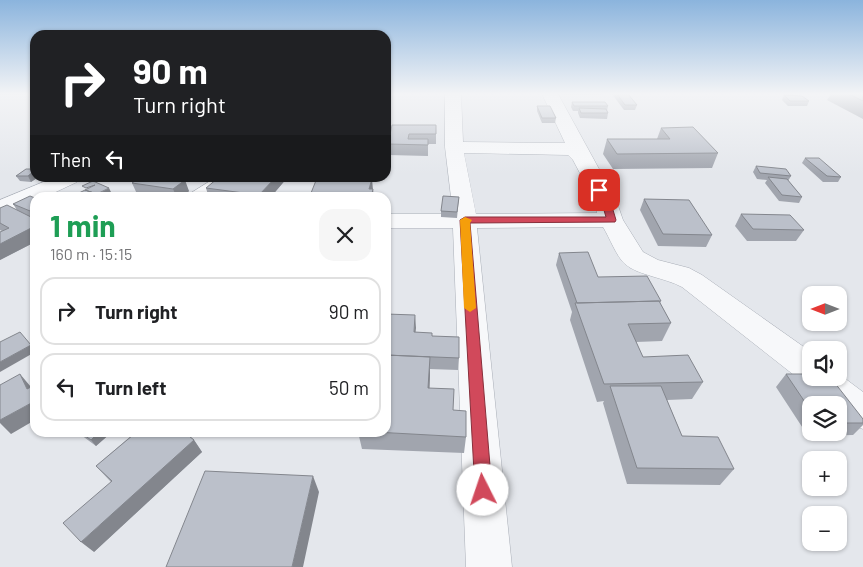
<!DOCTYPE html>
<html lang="en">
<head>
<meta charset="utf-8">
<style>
	:root { --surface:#fff; --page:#f6f6f6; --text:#202124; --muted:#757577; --line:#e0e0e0 }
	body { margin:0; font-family:Barlow,sans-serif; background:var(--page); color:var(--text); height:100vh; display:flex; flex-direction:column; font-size:19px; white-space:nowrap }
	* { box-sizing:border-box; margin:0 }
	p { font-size:16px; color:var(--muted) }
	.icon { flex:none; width:28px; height:28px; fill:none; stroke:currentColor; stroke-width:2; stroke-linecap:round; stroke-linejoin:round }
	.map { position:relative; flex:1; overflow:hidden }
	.details { position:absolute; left:30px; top:192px; width:361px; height:245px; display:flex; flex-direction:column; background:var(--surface); border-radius:15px; box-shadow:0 1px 4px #0004 }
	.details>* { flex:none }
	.top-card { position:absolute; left:30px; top:30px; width:361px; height:152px; border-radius:15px; box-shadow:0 1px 4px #0004; background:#202124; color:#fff; overflow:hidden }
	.needle { width:32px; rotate:270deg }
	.fabs { position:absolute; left:802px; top:286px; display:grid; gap:10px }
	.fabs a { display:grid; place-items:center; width:45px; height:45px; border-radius:10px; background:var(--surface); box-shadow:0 1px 4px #0004; font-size:25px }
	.pin { position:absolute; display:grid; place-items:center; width:42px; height:42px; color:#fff; margin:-21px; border-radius:10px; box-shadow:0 2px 8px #0006 }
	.me { position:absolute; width:55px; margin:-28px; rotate:356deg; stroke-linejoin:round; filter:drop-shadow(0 0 4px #0008) }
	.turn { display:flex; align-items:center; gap:18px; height:105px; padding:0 20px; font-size:22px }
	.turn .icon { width:65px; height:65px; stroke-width:2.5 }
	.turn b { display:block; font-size:35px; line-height:42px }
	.then { display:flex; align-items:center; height:48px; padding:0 20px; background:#0003; gap:10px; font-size:19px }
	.round { display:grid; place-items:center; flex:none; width:52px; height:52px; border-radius:15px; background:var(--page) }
	.head { display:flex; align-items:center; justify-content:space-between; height:85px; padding:0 20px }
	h1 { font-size:30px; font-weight:700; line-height:38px; color:#1e9e55 }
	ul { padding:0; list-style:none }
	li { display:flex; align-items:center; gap:15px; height:68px; margin:0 10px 8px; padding:0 10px; border:2px solid var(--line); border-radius:15px }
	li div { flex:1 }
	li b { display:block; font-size:19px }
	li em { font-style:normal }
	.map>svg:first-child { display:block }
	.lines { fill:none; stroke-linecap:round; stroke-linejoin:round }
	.street-casing { stroke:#a9aeb7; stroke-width:1 }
	.street { fill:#f7f8fa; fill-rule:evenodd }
	.wall { fill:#a1a5ae; fill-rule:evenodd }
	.shaded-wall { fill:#83868d }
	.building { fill:#bbc0ca; stroke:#83868d }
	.route { fill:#d1495b; stroke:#882f3b }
	.slow { fill:#f59e0b }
</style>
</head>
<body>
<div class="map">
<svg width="863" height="567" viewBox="0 0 863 567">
	<rect width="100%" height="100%" fill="#e4e7ec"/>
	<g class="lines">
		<defs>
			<path id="street" d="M445 94H461L463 142 565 143 542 94H558L616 200 623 220 643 252 658 260 689 268 702 275 811 352V378H839V374L863 392V429L850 424 839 414V405H828L808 388 805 381 799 379 682 287C666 278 637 275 625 264 616 256 610 238 603 227L477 228 512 567H466L453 228H386V214H453L445 147ZM464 153 568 155 573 160 594 200 597 213 476 214Z
				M53 178H80L77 182 43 198H35V201L0 215V200Z
				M215 178H238L235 182 214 198H188L191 193Z"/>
		</defs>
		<use href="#street" class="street-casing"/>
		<use href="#street" class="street"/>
	</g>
	<path class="wall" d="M0 94H26L24 95H0Z
		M564 94H601V95H565Z
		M612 94H628L637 105 635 110H624Z
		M831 94H863V119L827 100Z
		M784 95 809 101 807 106H788L782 100Z
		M572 102 608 106 607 111 608 113 607 119 580 118 578 113V111H573L571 107Z
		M537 106 556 118 555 123H542L537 111Z
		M392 125H436V144H428V156L389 155 388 144Z
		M661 128 718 153 712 168 613 169 603 154 607 139H657Z
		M805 158 841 177 838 182H823L802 163Z
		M756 166 791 176 788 181 802 197 799 203 779 201 765 183 767 180 757 179 753 172Z
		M26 169 35 178H37L31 182 20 181 16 176Z
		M106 178H177L175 179 189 191 182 198H157L137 194 132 183 133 182 107 179Z
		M287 178 270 198H209L206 188Z
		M459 197 457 218 441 217V211Z
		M35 198V242L0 260 2 231 0 230V208L17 210 13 204Z
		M644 199 712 235 706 247 658 246 640 210Z
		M741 214 804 230 796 241H747L735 226Z
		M559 253 598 277 661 301 660 303 671 323 662 341 636 342 643 357 703 382 692 399 667 400 682 436 734 469 720 485 627 484 603 403 604 401 597 402 570 320 572 312 556 265Z
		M416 328 415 332 432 336 459 358 458 370 430 369 429 388 453 410 466 437 464 453 362 449 358 432H386Z
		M786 374 863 419V425L853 435 808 436 776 387ZM811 405H839V432H811Z
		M77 432H112L96 446Z
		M128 432H184L194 440 202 452 94 552 111 482 96 466 131 436Z"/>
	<path class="shaded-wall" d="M35 170V178H37L31 182 28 176Z
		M275 178H287L270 198H259V195Z
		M372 179 373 190 369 189Z
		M185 180 189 191 182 198H177L173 189Z
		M109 188 112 194 105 198H91Z
		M373 189 374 198H371Z
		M35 226V242L0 260V244Z
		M415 315 416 328 414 345V332Z
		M31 345 35 350V352L0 372V362Z
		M430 357V375L429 405 428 388Z
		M20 374 31 387 35 394 27 389Z
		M35 401V420L11 434 0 423V420Z
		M99 432H112L96 446 91 440Z
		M194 440 202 452 94 552 81 542Z
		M313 476 319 492 303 567H292Z"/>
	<path class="building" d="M617 94H628L637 105H625Z
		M849 94H863V101Z
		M784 95 802 96 809 101H790Z
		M572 102H605L608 106H574Z
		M537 106H550L556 118H542Z
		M579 108 606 109 608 113H581Z
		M392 125H436V134H409L408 139H428V145L388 144Z
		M693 127 718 153 617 154 607 139H670L661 128Z
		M805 158H819L841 177 827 176Z
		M756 166 786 169 791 176 760 173Z
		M26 169H35V170L28 176H16Z
		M768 177 787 179 802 197 782 195Z
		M139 178H168L185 180 173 189 132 183Z
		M218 178H226L251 181 254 178H275L259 195 206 188Z
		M317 178 372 179 369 189H373L371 198H309Z
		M93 181 109 188 97 194 85 190 95 185 86 188 82 186Z
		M85 190 97 194 91 198H69Z
		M30 196 35 198V213L13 204Z
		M443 196 459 197 457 212 441 211Z
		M644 199 689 200 712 235 663 234Z
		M7 205 35 219V226L0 244V232L9 228 0 223V208Z
		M741 214 790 215 804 230 753 229Z
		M588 252 598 277 647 276 661 301H659L577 303 559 253Z
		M659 301 671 323 628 324 643 357 688 355 703 382 604 384 575 303Z
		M386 314 415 315 414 332 432 333V336L459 337V358L386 355Z
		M20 332 31 345 0 362V342Z
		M386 355 430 357 428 388 454 389 453 410 466 411V437L375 432H386Z
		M20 374 27 389 35 385V401L0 420V385Z
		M786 374H811V378H831L863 419V423H839V405H811V411Z
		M610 386H661L682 436 718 437 734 469 637 468Z
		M80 432H99L91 440Z
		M131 432H184L194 440 81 542 63 523 112 481 96 466 133 435Z
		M205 471 313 476 292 567H166Z"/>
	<linearGradient id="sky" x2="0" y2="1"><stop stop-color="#8bb4dd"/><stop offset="0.54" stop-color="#f3f4f6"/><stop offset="1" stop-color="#f3f4f6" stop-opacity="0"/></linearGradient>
	<rect width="863" height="174" fill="url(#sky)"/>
	<path class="route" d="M599 188 602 189 610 200 616 220 615 222 470 223 492 490 489 496 483 499 477 496 475 490 460 220 465 217H606L601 200 595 190Z"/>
	<path class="slow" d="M465 217 472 220 470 223 476 308 470 312 464 308 460 220Z"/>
</svg>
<div class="fabs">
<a><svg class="needle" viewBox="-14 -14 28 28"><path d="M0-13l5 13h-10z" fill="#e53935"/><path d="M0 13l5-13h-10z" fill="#757577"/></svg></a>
<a><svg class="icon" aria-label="sound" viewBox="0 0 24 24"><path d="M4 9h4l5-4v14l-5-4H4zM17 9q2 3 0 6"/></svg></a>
<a><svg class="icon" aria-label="layers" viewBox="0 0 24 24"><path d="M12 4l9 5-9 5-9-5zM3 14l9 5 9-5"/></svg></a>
<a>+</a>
<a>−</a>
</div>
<div class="pin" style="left:599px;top:190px;background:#d93025"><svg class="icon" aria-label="arrive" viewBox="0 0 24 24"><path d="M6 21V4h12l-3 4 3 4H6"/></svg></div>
<svg class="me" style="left:483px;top:490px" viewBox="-20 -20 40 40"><circle r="19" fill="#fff"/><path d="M0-13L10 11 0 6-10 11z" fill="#d1495b"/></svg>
<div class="top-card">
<div class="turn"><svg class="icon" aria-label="right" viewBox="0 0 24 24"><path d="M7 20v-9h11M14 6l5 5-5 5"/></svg><div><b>90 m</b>Turn right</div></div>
<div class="then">Then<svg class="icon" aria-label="left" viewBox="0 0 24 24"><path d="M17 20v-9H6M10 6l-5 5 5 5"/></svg></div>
</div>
<section class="details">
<div class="head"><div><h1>1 min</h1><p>160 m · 15:15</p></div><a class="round"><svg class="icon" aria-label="close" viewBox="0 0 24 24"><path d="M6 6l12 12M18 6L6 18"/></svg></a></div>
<ul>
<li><svg class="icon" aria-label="right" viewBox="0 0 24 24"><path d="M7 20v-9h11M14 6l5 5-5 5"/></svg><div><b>Turn right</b></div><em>90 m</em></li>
<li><svg class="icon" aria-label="left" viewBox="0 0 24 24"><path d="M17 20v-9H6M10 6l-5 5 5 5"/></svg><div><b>Turn left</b></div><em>50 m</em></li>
</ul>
</section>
</div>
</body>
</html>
